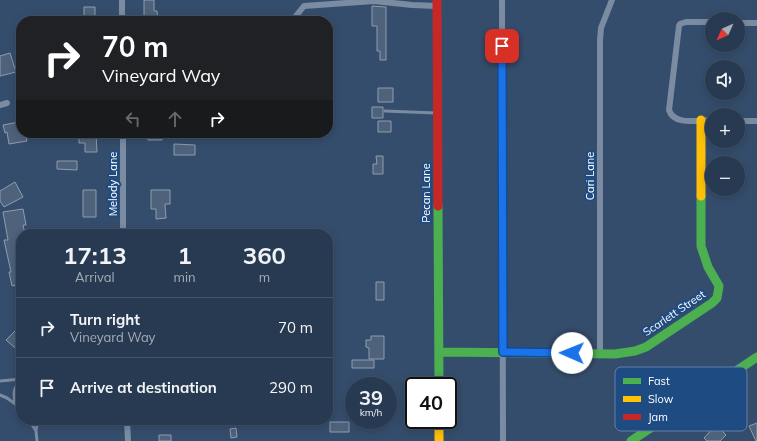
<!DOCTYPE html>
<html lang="en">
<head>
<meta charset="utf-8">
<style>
	:root { --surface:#283a51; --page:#34455b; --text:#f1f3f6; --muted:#a5adb7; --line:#445468 }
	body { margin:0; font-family:Mulish,sans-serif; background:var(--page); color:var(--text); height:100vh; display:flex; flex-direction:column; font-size:15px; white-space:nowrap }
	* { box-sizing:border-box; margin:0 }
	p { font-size:13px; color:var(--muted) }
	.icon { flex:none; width:22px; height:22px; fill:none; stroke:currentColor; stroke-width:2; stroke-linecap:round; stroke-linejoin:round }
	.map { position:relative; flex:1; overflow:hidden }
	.drawer { position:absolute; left:16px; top:229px; width:317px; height:196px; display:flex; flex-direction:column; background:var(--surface); border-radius:16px; box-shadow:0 2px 10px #0003,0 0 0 1px var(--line) }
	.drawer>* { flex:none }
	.banner { position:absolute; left:16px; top:16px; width:317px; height:122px; border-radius:16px; box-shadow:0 2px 10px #0003,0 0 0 1px var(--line); background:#202124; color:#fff; overflow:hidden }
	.needle { width:26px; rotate:225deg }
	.controls { position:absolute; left:705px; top:12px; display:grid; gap:8px }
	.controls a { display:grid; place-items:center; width:40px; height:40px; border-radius:50%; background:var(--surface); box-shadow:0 2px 10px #0003,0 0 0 1px var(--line); font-size:20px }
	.speed { position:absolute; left:345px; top:377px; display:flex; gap:8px; font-size:20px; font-weight:700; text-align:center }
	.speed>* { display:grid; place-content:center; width:52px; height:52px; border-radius:50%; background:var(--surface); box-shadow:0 2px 10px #0003,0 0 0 1px var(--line); line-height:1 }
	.speed small { font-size:10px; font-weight:400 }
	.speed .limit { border:2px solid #111; border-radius:6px; background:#fff; color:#111 }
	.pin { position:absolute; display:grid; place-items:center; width:34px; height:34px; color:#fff; margin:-17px; border-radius:8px; box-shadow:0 2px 6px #0006 }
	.me { position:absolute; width:44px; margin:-22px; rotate:271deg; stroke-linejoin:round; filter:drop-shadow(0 0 3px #0008) }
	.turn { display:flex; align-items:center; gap:14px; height:84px; padding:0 20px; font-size:18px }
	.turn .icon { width:52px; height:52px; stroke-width:2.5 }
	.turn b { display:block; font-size:28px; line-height:34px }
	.lanes { display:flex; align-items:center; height:38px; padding:0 20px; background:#0003; justify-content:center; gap:20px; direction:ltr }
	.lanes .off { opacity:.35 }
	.eta { display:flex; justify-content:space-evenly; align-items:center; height:68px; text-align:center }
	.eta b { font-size:24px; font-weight:700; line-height:28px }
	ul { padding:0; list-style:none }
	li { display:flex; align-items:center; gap:12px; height:60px; padding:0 20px; border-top:1px solid var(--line) }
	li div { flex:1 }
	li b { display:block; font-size:15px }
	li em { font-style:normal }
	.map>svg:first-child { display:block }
	.building { fill:#4e627b; stroke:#8e9db0 }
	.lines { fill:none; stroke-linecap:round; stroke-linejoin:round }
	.lane { stroke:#7b8ca2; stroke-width:3 }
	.street { stroke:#7b8ca2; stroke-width:6 }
	.fast { stroke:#4caf50; stroke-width:9 }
	.slow { stroke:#ffc107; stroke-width:9 }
	.jam { stroke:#c62828; stroke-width:9 }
	.route-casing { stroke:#114b97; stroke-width:10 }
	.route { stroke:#1a73e8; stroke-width:7 }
	.labels { text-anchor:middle; stroke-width:4; stroke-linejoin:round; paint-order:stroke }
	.street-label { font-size:11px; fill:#fff; stroke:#1e4b82 }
	.key { fill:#1e4b82; stroke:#6281a8; stroke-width:1 }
	.key-label { font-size:11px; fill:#fff }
</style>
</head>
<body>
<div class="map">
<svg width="757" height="441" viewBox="0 0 757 441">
	<rect width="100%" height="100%" fill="#354d6c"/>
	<path class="building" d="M144 0H154V11H157L158 21H144Z
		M372 6 386 7V60H380V51H377V26H372Z
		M84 7H95V21H84Z
		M10 53 16 72 0 76V56Z
		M378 88H393V102H378Z
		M372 107H383V118H372Z
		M378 121H391V132H378Z
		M19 122V125H21V133H25L27 141 9 144 7 132 5 133 3 125Z
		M83 133H96L97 152H85V143H79V136H83Z
		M148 133H162V140H148Z
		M174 144 195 145V155H174Z
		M376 156H383V174H373V164H377Z
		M57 161H77V170L57 169Z
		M15 182 23 197 4 207 0 201V191Z
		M83 190H96V217H83Z
		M151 190H170V204H165L166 218 156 219V209H151Z
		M23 209 26 225H23L25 234H21V301H18L15 285 12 286 9 272H11L4 240H8L3 212Z
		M376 282H384V300H376Z
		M18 328 21 331V353L6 340Z
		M371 336H384V359H369V348L366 347V340H371Z
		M352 360H374V368H352Z
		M330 422H349V432H330Z
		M757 423V441H756L749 426Z
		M716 425 726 435 720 441H707L704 438Z
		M236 428 237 437 231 438 230 429Z
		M159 435H171V441H159Z"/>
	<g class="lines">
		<path class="lane" d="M385 111 436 113
			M0 381 21 379
			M0 395 7 398 21 408
			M15 404C14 395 12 387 21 382
			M29 420 36 431 37 441
			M36 431 38 420"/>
		<path class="street" d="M122 0V21
			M502 0 503 441
			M292 21 304 6 374 1 412 5 437 6
			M712 22H686L680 24 679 26 669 110C674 126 698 120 712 120
			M738 23H757
			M0 105 7 103
			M738 121H757
			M123 133V234
			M600 353V40L601 28 612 0
			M127 420 128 441"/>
		<path class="fast" d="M438 206 439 386
			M439 352 615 354 635 351 646 347 712 303 717 298 719 286 708 267 701 246V196
			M631 441 757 357"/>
		<path class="slow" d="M701 120V196
			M439 420V441"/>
		<path class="jam" d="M437 0 438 206"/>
	</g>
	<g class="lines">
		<defs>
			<path id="route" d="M502 46 503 352 572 353"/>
		</defs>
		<use href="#route" class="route-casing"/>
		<use href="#route" class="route"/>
	</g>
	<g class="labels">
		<g class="street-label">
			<text transform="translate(590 176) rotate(-90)" y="4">Cari Lane</text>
			<text transform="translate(113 184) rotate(-90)" y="4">Melody Lane</text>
			<text transform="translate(426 193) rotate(-90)" y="4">Pecan Lane</text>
			<text transform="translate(674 313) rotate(-34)" y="4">Scarlett Street</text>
		</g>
	</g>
	<rect x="615" y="367" width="132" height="64" rx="6" class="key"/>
	<rect x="623" y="378" width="18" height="6" fill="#4caf50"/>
	<rect x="623" y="396" width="18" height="6" fill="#ffc107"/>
	<rect x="623" y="414" width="18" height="6" fill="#c62828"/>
	<g class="key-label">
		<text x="648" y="385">Fast</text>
		<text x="648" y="403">Slow</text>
		<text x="648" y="421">Jam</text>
	</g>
</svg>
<div class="controls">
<a><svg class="needle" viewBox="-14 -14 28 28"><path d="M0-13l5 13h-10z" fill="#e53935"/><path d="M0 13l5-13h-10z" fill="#a5adb7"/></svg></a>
<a><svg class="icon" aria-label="sound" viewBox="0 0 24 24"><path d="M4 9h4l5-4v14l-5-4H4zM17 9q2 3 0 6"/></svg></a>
<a>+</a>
<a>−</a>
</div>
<div class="speed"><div>39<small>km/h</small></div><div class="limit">40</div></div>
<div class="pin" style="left:502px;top:46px;background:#d93025"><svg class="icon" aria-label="arrive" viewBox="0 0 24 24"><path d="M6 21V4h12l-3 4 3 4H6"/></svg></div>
<svg class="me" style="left:572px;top:353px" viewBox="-20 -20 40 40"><circle r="19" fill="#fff"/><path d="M0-13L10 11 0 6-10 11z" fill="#1a73e8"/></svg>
<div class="banner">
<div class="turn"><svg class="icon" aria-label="right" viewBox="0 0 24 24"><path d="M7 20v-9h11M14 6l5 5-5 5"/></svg><div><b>70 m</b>Vineyard Way</div></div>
<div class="lanes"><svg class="icon off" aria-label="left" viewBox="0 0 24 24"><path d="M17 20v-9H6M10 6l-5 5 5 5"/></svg><svg class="icon off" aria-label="ahead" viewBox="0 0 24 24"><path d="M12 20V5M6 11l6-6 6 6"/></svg><svg class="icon" aria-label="right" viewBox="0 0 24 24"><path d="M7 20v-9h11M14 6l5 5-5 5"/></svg></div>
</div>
<section class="drawer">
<div class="eta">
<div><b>17:13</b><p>Arrival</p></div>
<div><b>1</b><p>min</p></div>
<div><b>360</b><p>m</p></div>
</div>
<ul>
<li><svg class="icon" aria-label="right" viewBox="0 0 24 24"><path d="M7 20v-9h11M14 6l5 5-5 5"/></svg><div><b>Turn right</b><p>Vineyard Way</p></div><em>70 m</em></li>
<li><svg class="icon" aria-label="arrive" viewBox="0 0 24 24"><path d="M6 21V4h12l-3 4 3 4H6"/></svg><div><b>Arrive at destination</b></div><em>290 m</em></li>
</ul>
</section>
</div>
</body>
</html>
